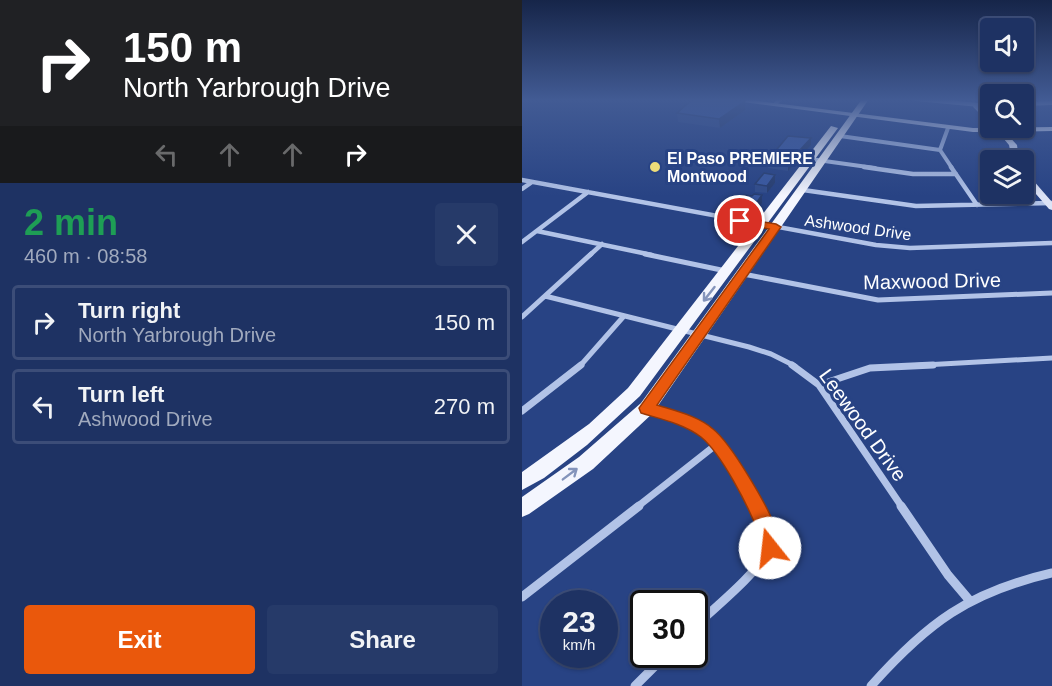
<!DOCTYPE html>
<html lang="en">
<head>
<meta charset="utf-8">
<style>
	:root { --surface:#1e3263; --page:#263a69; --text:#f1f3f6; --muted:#a1aabe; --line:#3c4d78; --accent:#ea580c }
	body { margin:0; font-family:Helvetica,sans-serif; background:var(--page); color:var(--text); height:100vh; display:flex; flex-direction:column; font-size:22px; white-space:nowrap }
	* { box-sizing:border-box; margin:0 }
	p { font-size:20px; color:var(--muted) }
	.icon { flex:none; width:33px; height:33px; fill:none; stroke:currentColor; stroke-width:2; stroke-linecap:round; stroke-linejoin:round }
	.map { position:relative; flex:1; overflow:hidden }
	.panel { display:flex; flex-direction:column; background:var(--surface); width:522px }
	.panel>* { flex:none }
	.top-card { background:#202124; color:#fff; overflow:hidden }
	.controls { position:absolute; left:458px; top:18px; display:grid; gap:12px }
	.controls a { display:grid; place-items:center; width:54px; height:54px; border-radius:6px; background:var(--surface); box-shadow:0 2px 4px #0004,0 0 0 2px var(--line); font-size:30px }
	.speed { position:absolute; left:18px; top:590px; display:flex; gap:12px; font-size:30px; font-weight:700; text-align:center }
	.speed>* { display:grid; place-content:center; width:78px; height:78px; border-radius:50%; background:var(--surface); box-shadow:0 2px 4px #0004,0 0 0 2px var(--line); line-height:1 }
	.speed small { font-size:15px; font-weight:400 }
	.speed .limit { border:3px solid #111; border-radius:9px; background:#fff; color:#111 }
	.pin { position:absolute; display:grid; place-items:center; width:51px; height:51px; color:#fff; margin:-26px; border:3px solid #fff; border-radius:50%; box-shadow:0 2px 6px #0007 }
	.me { position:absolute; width:66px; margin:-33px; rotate:344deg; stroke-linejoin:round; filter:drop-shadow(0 0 4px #0008) }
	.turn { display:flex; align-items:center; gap:21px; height:126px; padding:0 24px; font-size:27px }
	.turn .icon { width:78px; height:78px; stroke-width:2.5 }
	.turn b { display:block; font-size:42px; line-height:51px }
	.lanes { display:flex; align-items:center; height:57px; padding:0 24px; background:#0003; justify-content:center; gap:30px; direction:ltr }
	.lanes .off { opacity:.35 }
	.round { display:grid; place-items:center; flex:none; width:63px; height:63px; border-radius:6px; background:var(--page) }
	.summary { display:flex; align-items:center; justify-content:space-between; height:102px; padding:0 24px }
	h1 { font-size:36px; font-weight:600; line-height:45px; color:#1e9e55 }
	.primary-button { display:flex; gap:12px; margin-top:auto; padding:12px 24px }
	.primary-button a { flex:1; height:69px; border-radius:6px; background:var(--accent); color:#fff; font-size:24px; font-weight:600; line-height:69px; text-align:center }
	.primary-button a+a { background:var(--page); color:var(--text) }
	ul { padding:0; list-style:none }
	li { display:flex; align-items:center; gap:18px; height:75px; margin:0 12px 9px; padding:0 12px; border:3px solid var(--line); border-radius:6px }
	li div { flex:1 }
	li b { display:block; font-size:22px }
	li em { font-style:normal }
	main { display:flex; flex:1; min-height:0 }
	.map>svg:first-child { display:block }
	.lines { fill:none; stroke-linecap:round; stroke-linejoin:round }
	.street-far4 { stroke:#b2c3e7; stroke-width:4 }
	.street-far3 { stroke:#b2c3e7; stroke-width:4.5 }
	.street-far2 { stroke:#b2c3e7; stroke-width:5 }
	.street-far1 { stroke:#b2c3e7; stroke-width:7 }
	.street { stroke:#b2c3e7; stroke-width:9 }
	.secondary { fill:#dce3f6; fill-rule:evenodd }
	.primary { fill:#f4f6fe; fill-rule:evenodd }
	.wall { fill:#314c8a }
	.shaded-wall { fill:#283e70 }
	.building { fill:#3958a0; stroke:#283e70; stroke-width:1.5 }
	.oneway { stroke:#8494bb }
	.route { fill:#ea580c; stroke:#983908; stroke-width:1.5 }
	.poi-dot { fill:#eedd79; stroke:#284384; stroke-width:2 }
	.labels { text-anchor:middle; stroke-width:6; stroke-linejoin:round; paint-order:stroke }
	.far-poi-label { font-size:16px; font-weight:bold; fill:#fff; stroke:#284384; text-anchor:start }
	.far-street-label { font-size:16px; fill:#fff; stroke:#284384 }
	.street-label { font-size:20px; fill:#fff; stroke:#284384 }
</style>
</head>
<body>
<main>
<section class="panel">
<div class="top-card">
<div class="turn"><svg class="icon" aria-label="right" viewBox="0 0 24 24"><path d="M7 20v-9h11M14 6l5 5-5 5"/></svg><div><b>150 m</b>North Yarbrough Drive</div></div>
<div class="lanes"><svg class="icon off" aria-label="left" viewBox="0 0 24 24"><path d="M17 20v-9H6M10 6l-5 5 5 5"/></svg><svg class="icon off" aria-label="ahead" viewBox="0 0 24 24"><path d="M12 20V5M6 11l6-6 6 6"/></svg><svg class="icon off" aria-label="ahead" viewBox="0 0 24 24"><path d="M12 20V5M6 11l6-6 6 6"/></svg><svg class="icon" aria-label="right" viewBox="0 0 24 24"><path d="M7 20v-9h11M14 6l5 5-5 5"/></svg></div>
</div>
<div class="summary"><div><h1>2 min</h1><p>460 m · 08:58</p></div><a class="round"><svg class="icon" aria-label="close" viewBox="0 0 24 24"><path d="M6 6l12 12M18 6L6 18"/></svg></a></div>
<ul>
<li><svg class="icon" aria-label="right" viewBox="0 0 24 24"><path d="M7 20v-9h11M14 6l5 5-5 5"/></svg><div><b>Turn right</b><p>North Yarbrough Drive</p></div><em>150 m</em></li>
<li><svg class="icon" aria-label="left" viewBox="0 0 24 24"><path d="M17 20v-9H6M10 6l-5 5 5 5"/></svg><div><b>Turn left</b><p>Ashwood Drive</p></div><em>270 m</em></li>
</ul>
<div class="primary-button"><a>Exit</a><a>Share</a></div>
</section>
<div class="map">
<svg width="530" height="686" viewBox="0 0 530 686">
	<rect width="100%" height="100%" fill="#284384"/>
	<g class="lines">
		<path class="street-far4" d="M394 99 468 106
			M254 103 258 99
			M501 104 530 103
			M453 106 468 121
			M426 128 418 150 430 168
			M318 136 418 150
			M288 159 353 168"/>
		<path class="street-far3" d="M342 167 391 174H434
			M429 167 455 205
			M0 180 354 245 388 248 530 243
			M0 189 10 182
			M281 190 394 206 530 203
			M15 231 130 255
			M0 242 66 192
			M68 255 80 244"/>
		<path class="street-far2" d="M123 254 204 271
			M221 274 356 300 530 293
			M23 296 227 347 249 354 273 366
			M0 317 69 254
			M58 366 102 316
			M384 366 530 358"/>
		<path class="street-far1" d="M270 365 297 385 380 507
			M297 385 348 368 411 365
			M127 409C144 414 161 418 176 427 203 442 221 481 235 507
			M0 411 59 365
			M115 507 195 444"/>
		<path class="street" d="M379 506 426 575 448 601
			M0 597 117 506
			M172 627C189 611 239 570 246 550 250 536 240 518 234 506
			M113 686 145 654
			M349 686C405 623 447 592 530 573"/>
		<path class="secondary" d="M198 99H220L451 128 530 127V131L483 132 495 145 497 160H490L487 145 476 132H451Z
			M501 172H504L530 202V210L527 209 501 179Z"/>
		<path class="primary" d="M340 99H347L131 413 71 469 7 514 0 517V497L57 457 119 403Z
			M309 126 316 128 118 396 65 445 22 478 0 490V472L67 424 106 388Z"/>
	</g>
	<path class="wall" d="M223 101V110L198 128 156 122 155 113Z
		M289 145 266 171 246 168V160Z
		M253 175V183L245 193 233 192V184Z
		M215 202 240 203 237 207V212L228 214 226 212 216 210Z"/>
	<path class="shaded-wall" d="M223 101V110L198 128 197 119Z
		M289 138V145L266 171V163Z
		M253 175V183L245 193V186Z
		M240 195V203L237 207V212L228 214 227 206 235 202Z"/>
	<path class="building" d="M171 99H209L223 101 197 119 155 113Z
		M266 136 289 138 266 163 246 160Z
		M242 173 253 175 245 186 233 184Z
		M232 194 240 195 235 202 237 204 227 206 226 204 215 202 222 195 230 196Z"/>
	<defs><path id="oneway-shaft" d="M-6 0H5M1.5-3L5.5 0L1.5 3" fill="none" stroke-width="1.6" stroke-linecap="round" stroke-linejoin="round" transform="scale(1.5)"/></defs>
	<g class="oneway">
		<use href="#oneway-shaft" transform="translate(187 294) rotate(128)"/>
		<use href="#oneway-shaft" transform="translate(48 474) rotate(-37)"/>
	</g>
	<linearGradient id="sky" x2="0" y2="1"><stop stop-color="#162549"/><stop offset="0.51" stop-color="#425b94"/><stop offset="1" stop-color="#425b94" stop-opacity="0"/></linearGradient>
	<rect width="530" height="196" fill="url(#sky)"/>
	<path class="route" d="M218 218 254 224 259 227 135 405C154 411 176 416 191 429 209 443 248 509 255 532 258 539 257 547 254 554L248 557 241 554C237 547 239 539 236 532 227 507 199 453 179 437 162 424 139 419 119 413L117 408 247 229 215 223V219Z"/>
	<circle class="poi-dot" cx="133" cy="167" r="6"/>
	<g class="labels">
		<g class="far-poi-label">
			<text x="145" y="164">El Paso PREMIERE<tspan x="145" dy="18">Montwood</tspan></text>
		</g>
		<g class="far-street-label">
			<text transform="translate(336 227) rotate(8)" y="6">Ashwood Drive</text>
		</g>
		<g class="street-label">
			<text transform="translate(410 281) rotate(-1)" y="7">Maxwood Drive</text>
			<text transform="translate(341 425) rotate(54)" y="7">Leewood Drive</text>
		</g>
	</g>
</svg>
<div class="controls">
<a><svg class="icon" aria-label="sound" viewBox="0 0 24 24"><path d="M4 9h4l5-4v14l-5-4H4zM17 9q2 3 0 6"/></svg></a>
<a><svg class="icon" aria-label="search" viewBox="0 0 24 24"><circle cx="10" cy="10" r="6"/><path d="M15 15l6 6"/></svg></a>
<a><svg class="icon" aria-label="layers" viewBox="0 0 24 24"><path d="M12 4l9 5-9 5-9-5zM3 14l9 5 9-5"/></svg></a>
</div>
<div class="speed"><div>23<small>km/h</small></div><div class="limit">30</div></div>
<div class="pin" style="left:218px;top:221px;background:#d93025"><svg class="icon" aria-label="arrive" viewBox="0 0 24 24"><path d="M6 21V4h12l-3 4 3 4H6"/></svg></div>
<svg class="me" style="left:248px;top:548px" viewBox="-20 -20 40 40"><circle r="19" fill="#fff"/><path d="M0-13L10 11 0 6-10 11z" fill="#ea580c"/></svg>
</div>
</main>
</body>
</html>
